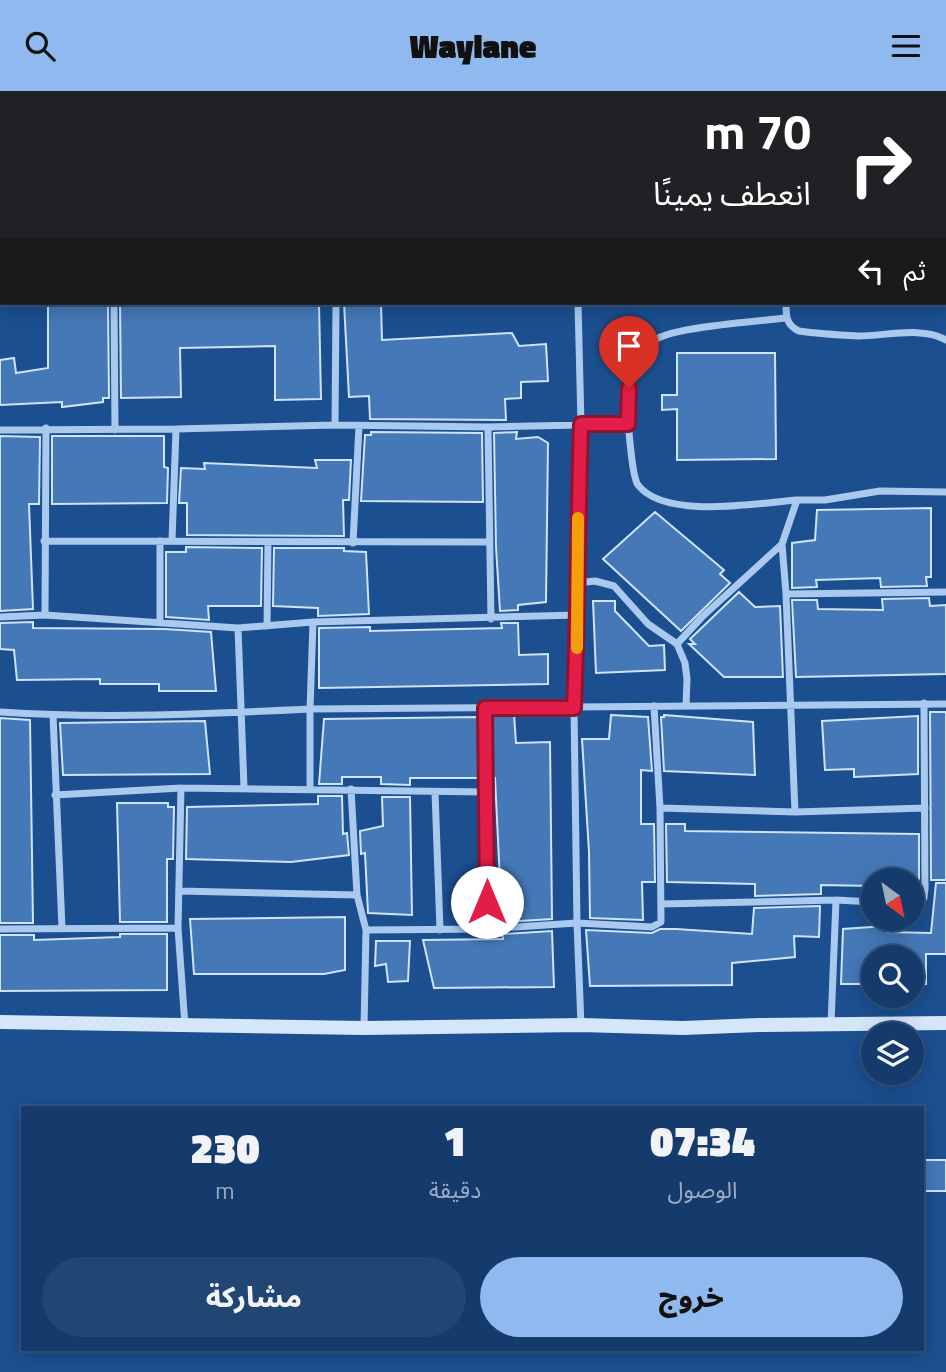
<!DOCTYPE html>
<html lang="ar">
<head>
<meta charset="utf-8">
<style>
	:root { --surface:#143b6b; --page:#214673; --text:#f1f3f6; --muted:#9dadc1; --line:#33557e; --accent:#90b9f0 }
	body { margin:0; font-family:"Titillium Web","Noto Sans Arabic",sans-serif; background:var(--page); color:var(--text); direction:rtl; height:100vh; display:flex; flex-direction:column; font-size:26px; white-space:nowrap }
	* { box-sizing:border-box; margin:0 }
	p { font-size:23px; color:var(--muted) }
	.icon { flex:none; width:38px; height:38px; fill:none; stroke:currentColor; stroke-width:2; stroke-linecap:round; stroke-linejoin:round }
	.map { position:relative; flex:1; overflow:hidden; direction:ltr }
	.drawer { position:absolute; left:21px; top:1015px; width:903px; height:245px; display:flex; flex-direction:column; background:var(--surface); border-radius:0px; box-shadow:0 4px 18px #0003,0 0 0 2px var(--line); direction:rtl }
	.drawer>* { flex:none }
	.guide { position:absolute; left:0px; top:0px; width:947px; height:214px; box-shadow:0 4px 18px #0003,0 0 0 2px var(--line); direction:rtl; background:#202124; color:#fff; overflow:hidden }
	.needle { width:46px; rotate:147deg }
	.controls { position:absolute; left:861px; top:777px; display:grid; gap:14px }
	.controls a { display:grid; place-items:center; width:63px; height:63px; border-radius:50%; background:var(--surface); box-shadow:0 4px 18px #0003,0 0 0 2px var(--line); font-size:35px }
	.pin { position:absolute; display:grid; place-items:center; width:60px; height:60px; color:#fff; margin:-72px -30px; border-radius:50% 50% 50% 0; rotate:-45deg; box-shadow:0 0 7px #0007 }
	.pin .icon { rotate:45deg }
	.me { position:absolute; width:77px; margin:-38px; rotate:0deg; stroke-linejoin:round; filter:drop-shadow(0 0 5px #0008) }
	.turn { display:flex; align-items:center; gap:24px; height:147px; padding:0 21px; font-size:32px }
	.turn .icon { width:91px; height:91px; stroke-width:2.5 }
	.turn b { display:block; font-size:49px; line-height:60px }
	.then { display:flex; align-items:center; height:66px; padding:0 21px; background:#0003; gap:14px; font-size:26px }
	.eta { display:flex; justify-content:space-evenly; align-items:center; height:119px; text-align:center }
	.eta b { font-size:42px; font-weight:800; line-height:49px }
	.primary-button { display:flex; gap:14px; margin-top:auto; padding:14px 21px }
	.primary-button a { flex:1; height:80px; border-radius:42px; background:var(--accent); color:#111; font-size:28px; font-weight:800; line-height:80px; text-align:center }
	.primary-button a+a { background:var(--page); color:var(--text) }
	header { display:flex; justify-content:space-between; align-items:center; height:91px; padding:0 21px; background:var(--accent); color:#111; font-size:32px; font-weight:800 }
	.map>svg:first-child { display:block }
	.building { fill:#4478b7; stroke:#cfe3fa; stroke-width:2 }
	.lines { fill:none; stroke-linecap:round; stroke-linejoin:round }
	.street { stroke:#a9c9ee; stroke-width:7 }
	.secondary { stroke:#d6e6fa; stroke-width:14 }
	.route-casing { stroke:#92132f; stroke-width:18 }
	.route { stroke:#e11d48; stroke-width:12 }
	.slow { stroke:#f59e0b; stroke-width:12 }
</style>
</head>
<body>
<header><svg class="icon" aria-label="menu" viewBox="0 0 24 24"><path d="M4 6h16M4 12h16M4 18h16"/></svg>Waylane<svg class="icon" aria-label="search" viewBox="0 0 24 24"><circle cx="10" cy="10" r="6"/><path d="M15 15l6 6"/></svg></header>
<div class="map">
<svg width="946" height="1281" viewBox="0 0 946 1281">
	<rect width="100%" height="100%" fill="#1b4f8f"/>
	<path class="building" d="M48 212H108L109 307H103V311L62 316V311L0 314V269L14 267 16 282 48 277Z
		M120 212H319L321 308 275 309V255L180 257 181 306 121 307Z
		M344 212H381L382 249 512 242 519 255 546 253 548 290 521 291V307L505 308 506 329 370 328 369 305 349 306Z
		M677 262H775L776 368 677 369V318L662 319V304H677Z
		M371 341 482 342 483 411 361 410 365 344H371Z
		M517 341 516 348 538 346 548 352 546 511 518 514V519L500 520 496 456 494 342Z
		M0 345 40 346 39 413H29L33 518 0 520Z
		M52 345H164V376L168 377 167 412 52 413Z
		M315 369H351L349 409H343L344 445 187 444V412H179L181 377 205 378 204 372 317 377Z
		M931 417V486H926L927 495 881 496 880 487 816 489 817 496 792 497V452L815 449 817 419Z
		M655 421 724 479 720 483 730 492 681 540 603 468Z
		M186 456 262 457 261 515H208L209 529 166 526V461H186Z
		M274 457H344V460L366 461 369 523 318 525V517L273 515Z
		M739 501 755 516 780 515 783 586H724L689 553H695L690 548Z
		M929 507 930 515 946 514V583L796 586 792 509H817L818 518 883 519 882 508Z
		M593 510H615V520L649 555 664 554 665 579 596 582Z
		M33 531V537L165 538 211 541 216 600H159V593H100V588L17 589 14 559 0 558V532Z
		M501 532H518L519 564 548 563V593L319 597V537L370 536V540L502 537Z
		M930 621H946V789H931Z
		M492 623H514L516 652 550 651 552 828 502 831 495 687H492Z
		M611 624 648 626 652 680 641 679V733H654L655 791H642L643 829 590 827 589 761 582 648H609Z
		M664 624 753 631 755 684 664 680 661 626H664Z
		M918 625V683L854 686V678L825 679 822 630Z
		M479 626 480 687H410V694L381 693V686H342V693H319L324 628Z
		M0 627 30 629 33 832H0Z
		M205 630 210 683 63 684 60 632Z
		M318 705H342L343 743 347 742 349 764 291 771 186 768 187 716 318 713Z
		M382 706H410L412 824 368 822 365 762 361 763 360 740 383 735Z
		M117 712H168V716H174L173 768H167V831H120Z
		M666 733H685V740L919 743V789H873V795L821 794V803L755 805V793L667 791Z
		M936 792H946V863H926V893H912V866H873V893H841L843 838 885 835 887 841 931 842Z
		M820 815 819 846 794 845 795 866 732 872V894L590 895 586 839 652 842 660 838H676L752 843 754 817Z
		M345 826V879L324 883H194L190 828Z
		M552 840 554 896 434 897 423 849 503 848 502 843Z
		M120 843H167V899L0 900V844H34V849L120 846Z
		M376 850H410L408 890 388 891 386 873 375 875Z
		M922 1069H946V1100H922Z"/>
	<g class="lines">
		<path class="street" d="M338 0V2
			M569 0V2
			M651 0V2
			M782 0V2
			M115 2V0
			M945 42H946
			M0 50H2
			M945 133H946
			M0 190H2
			M114 212 115 339
			M578 212 581 333 577 492 579 524 574 617 577 832 581 934
			M786 212C786 225 786 234 799 240 819 243 839 244 859 245 885 245 923 235 946 249
			M786 227C761 230 673 236 655 249 633 265 629 296 628 321 628 333 632 386 638 394 665 429 757 412 797 409
			M335 334 336 212
			M488 336 491 528
			M0 339 176 338 335 334 488 336 628 333
			M44 450 489 451
			M160 450V532
			M172 450 176 338
			M353 452 359 335
			M577 492 595 490 614 495 648 533 677 553 685 572 687 588 686 615
			M786 503 946 501
			M45 524 46 337
			M0 526 45 524 238 537 313 531 579 524
			M267 535 268 451
			M238 537 244 697
			M677 553 702 526 782 453
			M485 617 487 838
			M0 621C103 628 207 623 310 618L946 613
			M53 624 62 837
			M181 697 178 837 185 935
			M310 698V618L313 531
			M351 698 357 804 366 839 364 937
			M435 701 440 839
			M55 704 181 697 487 701
			M660 717 795 721 925 717
			M795 721 786 503 782 453 797 409H825L880 400 946 401
			M179 800 357 804
			M912 812 919 813 924 807 925 797 924 612
			M661 813 836 809 873 811
			M0 838 178 837
			M366 839 487 838 577 832 652 836 661 831 660 717 654 615
			M831 933 836 809"/>
		<path class="secondary" d="M0 931 364 937 581 934 683 937 759 934 946 932"/>
	</g>
	<g class="lines">
		<defs>
			<path id="route" d="M487 811 485 617H574C578 522 578 428 581 333H628L629 297"/>
		</defs>
		<use href="#route" class="route-casing"/>
		<use href="#route" class="route"/>
		<path class="slow" d="M577 557 578 427"/>
	</g>
</svg>
<div class="controls">
<a><svg class="needle" viewBox="-14 -14 28 28"><path d="M0-13l5 13h-10z" fill="#e53935"/><path d="M0 13l5-13h-10z" fill="#9dadc1"/></svg></a>
<a><svg class="icon" aria-label="search" viewBox="0 0 24 24"><circle cx="10" cy="10" r="6"/><path d="M15 15l6 6"/></svg></a>
<a><svg class="icon" aria-label="layers" viewBox="0 0 24 24"><path d="M12 4l9 5-9 5-9-5zM3 14l9 5 9-5"/></svg></a>
</div>
<div class="pin" style="left:629px;top:297px;background:#d93025"><svg class="icon" aria-label="arrive" viewBox="0 0 24 24"><path d="M6 21V4h12l-3 4 3 4H6"/></svg></div>
<svg class="me" style="left:487px;top:811px" viewBox="-20 -20 40 40"><circle r="19" fill="#fff"/><path d="M0-13L10 11 0 6-10 11z" fill="#e11d48"/></svg>
<div class="guide">
<div class="turn"><svg class="icon" aria-label="right" viewBox="0 0 24 24"><path d="M7 20v-9h11M14 6l5 5-5 5"/></svg><div><b>70 m</b>انعطف يمينًا</div></div>
<div class="then">ثم<svg class="icon" aria-label="left" viewBox="0 0 24 24"><path d="M17 20v-9H6M10 6l-5 5 5 5"/></svg></div>
</div>
<section class="drawer">
<div class="eta">
<div><b>07:34</b><p>الوصول</p></div>
<div><b>1</b><p>دقيقة</p></div>
<div><b>230</b><p>m</p></div>
</div>
<div class="primary-button"><a>خروج</a><a>مشاركة</a></div>
</section>
</div>
</body>
</html>
